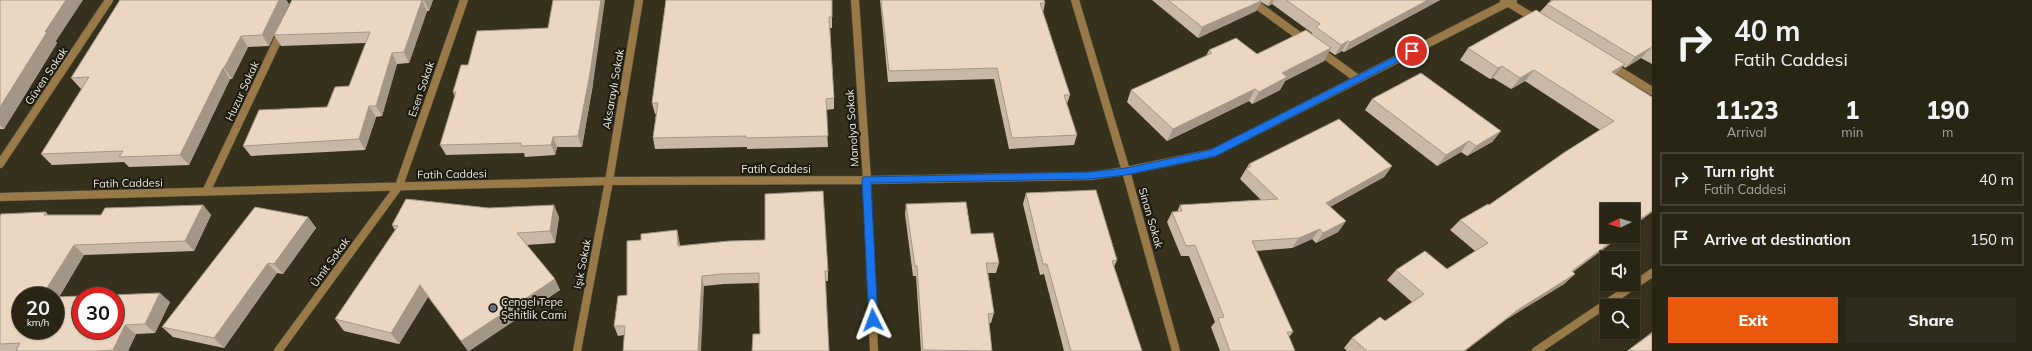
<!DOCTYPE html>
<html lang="en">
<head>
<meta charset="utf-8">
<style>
	:root { --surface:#282515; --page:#302d1e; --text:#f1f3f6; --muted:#a5a5a0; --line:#444234; --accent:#ea580c }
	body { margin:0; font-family:Mulish,sans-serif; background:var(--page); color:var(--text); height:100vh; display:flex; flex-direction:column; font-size:15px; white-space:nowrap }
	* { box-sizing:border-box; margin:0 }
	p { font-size:13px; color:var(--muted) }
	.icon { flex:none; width:22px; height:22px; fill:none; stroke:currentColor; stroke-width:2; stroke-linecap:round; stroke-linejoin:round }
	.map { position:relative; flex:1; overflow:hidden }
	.details { display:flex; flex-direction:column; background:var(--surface); width:380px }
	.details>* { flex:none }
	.hud { background:#282515; color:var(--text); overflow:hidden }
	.needle { width:26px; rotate:265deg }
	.controls { position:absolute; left:1600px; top:203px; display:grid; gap:8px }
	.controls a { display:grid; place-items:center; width:40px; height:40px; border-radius:0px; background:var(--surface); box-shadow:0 1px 3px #0004,0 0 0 1px var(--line); font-size:20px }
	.speed { position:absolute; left:12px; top:287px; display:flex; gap:8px; font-size:20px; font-weight:700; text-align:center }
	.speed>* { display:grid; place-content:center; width:52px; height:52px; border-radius:50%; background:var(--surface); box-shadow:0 1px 3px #0004,0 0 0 1px var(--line); line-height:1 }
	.speed small { font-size:10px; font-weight:400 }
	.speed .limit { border:6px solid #d22; background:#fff; color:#111 }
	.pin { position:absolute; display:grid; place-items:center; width:34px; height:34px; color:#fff; margin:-17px; border:2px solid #fff; border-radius:50%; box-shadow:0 1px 4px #0007 }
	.me { position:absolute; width:44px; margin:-22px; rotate:357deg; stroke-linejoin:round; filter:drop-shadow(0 0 3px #0008) }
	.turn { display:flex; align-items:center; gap:14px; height:84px; padding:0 16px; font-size:18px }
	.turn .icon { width:52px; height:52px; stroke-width:2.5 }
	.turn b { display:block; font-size:28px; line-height:34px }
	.eta { display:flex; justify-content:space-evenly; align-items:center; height:68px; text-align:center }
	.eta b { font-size:24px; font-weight:800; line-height:28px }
	.button { display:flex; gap:8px; margin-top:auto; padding:8px 16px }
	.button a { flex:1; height:46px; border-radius:0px; background:var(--accent); color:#fff; font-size:16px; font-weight:800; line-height:46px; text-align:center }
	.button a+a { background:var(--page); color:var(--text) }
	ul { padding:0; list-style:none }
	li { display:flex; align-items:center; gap:12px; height:54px; margin:0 8px 6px; padding:0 8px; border:2px solid var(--line); border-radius:0px }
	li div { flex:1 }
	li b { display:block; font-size:15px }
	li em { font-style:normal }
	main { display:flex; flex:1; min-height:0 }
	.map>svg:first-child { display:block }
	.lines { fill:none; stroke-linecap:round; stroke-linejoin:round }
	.minor-casing { stroke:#534f3b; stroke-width:9 }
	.tertiary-casing { stroke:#534f3b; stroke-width:9 }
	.minor { stroke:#997947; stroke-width:8 }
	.tertiary { stroke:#997947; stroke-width:8 }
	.wall { fill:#c9b8a6 }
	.shaded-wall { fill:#a49687 }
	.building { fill:#ead6c1; stroke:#a49687 }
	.route { fill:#1a73e8; stroke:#114b97 }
	.worship-dot { fill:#6b7280; stroke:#1b1910; stroke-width:1.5 }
	.labels { text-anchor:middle; stroke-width:4; stroke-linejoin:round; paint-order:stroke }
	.street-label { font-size:11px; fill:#eeebde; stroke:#1b1910 }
	.poi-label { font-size:11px; fill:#eeebde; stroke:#1b1910; text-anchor:start }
</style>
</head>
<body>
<main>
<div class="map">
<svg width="1652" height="351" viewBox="0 0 1652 351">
	<rect width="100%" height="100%" fill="#36311c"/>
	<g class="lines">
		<defs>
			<path id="minor" d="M855 0 867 180 874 351
				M1075 0 1126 171 1176 351
				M1250 0 1306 41
				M1318 50 1358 79
				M0 164 109 0
				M206 192 282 31
				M0 197 609 181 867 180 1090 176 1126 171 1213 153 1513 0
				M278 351 399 186 464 0
				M577 351 609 181 639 0
				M1536 351 1652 273"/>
			<path id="tertiary" d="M1504 0 1537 20
				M1610 65 1652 91"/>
		</defs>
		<use href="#minor" class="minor-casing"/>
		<use href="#tertiary" class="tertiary-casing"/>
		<use href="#minor" class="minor"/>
		<use href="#tertiary" class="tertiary"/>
	</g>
	<path class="wall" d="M0 0 57 43 4 129H0Z
		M120 0H286L289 4 269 46 248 47 232 79H230L189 165 129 167 124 162 52 165 41 154 82 89H81L71 78Z
		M292 0H433L429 11H427L409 63 397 64 382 116 376 117 365 150 251 156 243 146 327 107 349 86 366 43 281 46 274 35Z
		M666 0 832 17V28H830L834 98V109L826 110 828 147 747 149V147L655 149 653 138 656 114H655L652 103Z
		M880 0H1044L1045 3 1043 13 1070 95 1067 104 1077 135 1074 145 1009 149 994 79 888 82Z
		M1152 0H1440L1344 52 1342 51 1335 55 1329 51 1324 61 1285 81 1280 90 1252 104 1249 101 1167 141 1127 102 1131 90 1206 56 1209 50 1257 54 1312 34V33L1272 4 1268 6 1261 2 1256 11 1198 38Z
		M1551 0H1652V64L1641 58 1625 68 1623 66 1615 74 1652 97V212L1633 226 1607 236H1621L1573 272 1575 274 1564 284 1507 319 1465 351H1347L1344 348 1352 338 1385 321 1412 302 1387 280 1396 270 1447 269 1475 251 1450 230 1460 220 1489 205 1600 130 1525 81 1511 89 1493 78 1490 79 1460 60 1468 48 1540 12Z
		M548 28 593 84 582 147H557L555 155 525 157 524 153 446 155 440 145 455 97 453 92 468 65Z
		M1372 99 1501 131 1492 142 1467 156 1461 152 1437 166 1365 110Z
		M1249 164 1392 166 1384 177 1330 207 1346 221 1338 232 1316 243 1312 239 1292 248 1256 251 1293 332 1289 337 1295 351H1220L1211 327 1215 322 1189 256H1181L1167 222 1172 212H1177L1180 205 1261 200 1240 179Z
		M1026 193 1117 260 1114 267 1142 351H1064L1044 274 1040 275 1023 204Z
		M906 204 971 234 999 263 996 273H988L994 313 991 323H989L992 351H921L916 276H913L905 214Z
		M203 205 211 215 194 251 84 255 59 297 170 302 155 333 136 334 128 351H0V216L46 212 48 215H101Z
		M308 217 316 228 283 274 277 273 224 348 173 337 162 327Z
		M559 217 555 243 527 245 560 290 469 351H468L428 297 399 344 344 331 335 319 395 230 392 225Z
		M677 230 679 240 680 246 828 271V281H826L760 334 759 283 724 284 704 286 624 335 618 336 614 326 627 295 641 240Z
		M1652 332V351H1627Z"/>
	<path class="shaded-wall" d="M66 0H83L56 41 57 43 4 129 0 125V107L45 32Z
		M279 0H286L289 4 269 46 262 35Z
		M422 0 427 11 409 63 404 52Z
		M424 0H433L429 11Z
		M601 0H605L593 84 582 147 578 136Z
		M1271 0H1274L1272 4 1268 6Z
		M1428 0H1440L1344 52 1350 42Z
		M1261 1 1256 11 1198 38 1202 27Z
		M241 36 248 47 232 79 224 68Z
		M1348 41 1342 51 1335 55 1341 45Z
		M1652 47 1641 58 1625 68 1635 57Z
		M1331 48 1324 61 1285 81 1280 90 1252 104 1259 92 1282 73Z
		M392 53 397 64 382 116 376 106Z
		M1625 64 1615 75 1612 72Z
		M1502 66 1493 78 1490 79 1498 68Z
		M223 68 230 79 189 165 180 155Z
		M1534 70 1525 81 1511 89 1520 78Z
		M1255 89 1249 101 1167 141 1173 129Z
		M369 106 376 117 365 150 359 139Z
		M1501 131 1492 142 1467 156 1476 146Z
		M553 137 557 147 555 155 551 145Z
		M1469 141 1461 152 1437 166 1446 155Z
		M1392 166 1384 177 1319 213 1326 203Z
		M203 205 211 215 194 251 185 241Z
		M554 205 559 217 555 243 550 231Z
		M1652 211V212L1633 226V224Z
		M308 217 316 228 283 274 274 264Z
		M1346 221 1338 232 1316 243 1323 233Z
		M1320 229 1312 239 1292 248 1299 238Z
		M677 230 679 240 680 256 678 246Z
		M1619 236H1621L1560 281 1572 271Z
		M74 245 84 255 55 304V296H42Z
		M268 263 277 273 224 348 214 338Z
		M1575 274 1564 284 1507 319 1465 351H1464L1519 309Z
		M702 276 704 286 701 351H698Z
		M555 279 560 290 469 351H468L461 341Z
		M420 285 428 297 399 344 391 333Z
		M160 293 170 302 155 333 145 324Z
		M125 325 136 334 128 351H114L113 350Z"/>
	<path class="building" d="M0 0H66L45 32H47L0 107Z
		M120 0H279L262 35 241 36 224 68H223L180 155 119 157 123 151 41 154 89 77 71 78Z
		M292 0H424H422L404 52 392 53 376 106H369L359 139 243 146 259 110 327 107 335 87 349 86 370 32 274 35Z
		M553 0H601L590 73 578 136 553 137 551 145 521 146V143L440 145 456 92H453L461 65H468L477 31 548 28Z
		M666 0H832V17H829L834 98 826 99 828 136 746 138V136L653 138 658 103H652Z
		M881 0H1044L1045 3H1040L1070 95H1064L1077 135 1012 138 997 68 889 71Z
		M1168 0H1260L1261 1 1202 27Z
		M1286 0H1428L1350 42 1348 41 1341 45 1316 27 1320 24Z
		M1554 0H1652V47L1635 57 1547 4Z
		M1536 10 1625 64 1612 72 1652 97V211L1633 224V210H1607V236H1619L1572 271 1575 274 1519 309 1464 351H1367L1352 338 1380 317 1385 321 1424 294 1396 270 1425 251 1447 269 1488 243 1460 220 1488 204 1489 205 1565 152 1614 121 1534 70 1520 78 1502 66 1498 68 1468 48Z
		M1306 30 1331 48 1282 73 1287 77 1259 92 1255 89 1173 129 1131 90 1212 53 1209 50 1236 38 1257 54Z
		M1421 73 1501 131 1476 146 1469 141 1446 155 1372 99Z
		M1339 119 1392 166 1326 203 1346 221 1323 233 1320 229 1299 238 1252 241 1293 332H1287L1295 351H1230L1218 318 1224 317 1195 245 1186 246 1172 212 1182 211 1180 205 1278 199 1246 169 1251 166 1249 164Z
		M1096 190 1117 260 1112 261 1142 351H1071L1047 264H1043L1026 193Z
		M823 191 828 271H825L829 351H752L753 334H760L759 273 722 274 702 276 698 351H623L625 326H614L618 296 627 295V241L641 240V234L677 230 678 246 729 241 765 240V194Z
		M406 199 489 208 554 205 550 231 517 233 555 279 461 341 420 285 391 333 335 319 398 226 392 225Z
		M966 202 971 234 993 233 999 263H986L994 313 988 314 992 351 923 350 917 266H915L906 204Z
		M203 205 185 241 74 245 42 296H21V330H55V297L81 296V330H115V296H86L160 293 145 324 125 325 113 350 97 351H16L20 343 0 344V216L1 214 46 212 44 215H101L105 208Z
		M255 207 308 217 274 264 268 263 214 338 162 327Z
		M1652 333V351H1632L1630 349Z"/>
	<path class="route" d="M1412 48 1415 49V53L1216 156 1126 175 1090 179 871 183 878 320 877 323H869L862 180 863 177 1090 172 1126 168 1210 150Z"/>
	<circle class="worship-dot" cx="493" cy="308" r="4"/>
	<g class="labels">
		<g class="street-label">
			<text transform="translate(46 76) rotate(-56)" y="4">Güven Sokak</text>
			<text transform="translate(421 89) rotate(-71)" y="4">Esen Sokak</text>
			<text transform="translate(613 89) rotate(-80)" y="4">Aksaraylı Sokak</text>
			<text transform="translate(242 91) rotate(-65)" y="4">Huzur Sokak</text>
			<text transform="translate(852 128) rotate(-94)" y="4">Manolya Sokak</text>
			<text x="776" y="173">Fatih Caddesi</text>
			<text transform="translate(452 174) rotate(-1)" y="4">Fatih Caddesi</text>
			<text transform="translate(128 183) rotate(-1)" y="4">Fatih Caddesi</text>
			<text transform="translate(1151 218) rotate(74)" y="4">Sinan Sokak</text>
			<text transform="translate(330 262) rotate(-54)" y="4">Ümit Sokak</text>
			<text transform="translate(582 264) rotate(-79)" y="4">Işık Sokak</text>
		</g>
		<g class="poi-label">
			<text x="501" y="306">Çengel Tepe<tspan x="501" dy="13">Şehitlik Cami</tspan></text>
		</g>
	</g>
</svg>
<div class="controls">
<a><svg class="needle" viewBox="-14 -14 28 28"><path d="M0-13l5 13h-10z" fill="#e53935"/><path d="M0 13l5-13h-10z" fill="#a5a5a0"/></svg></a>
<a><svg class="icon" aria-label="sound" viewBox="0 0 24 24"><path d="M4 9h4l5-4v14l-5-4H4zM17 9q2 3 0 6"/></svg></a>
<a><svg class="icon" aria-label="search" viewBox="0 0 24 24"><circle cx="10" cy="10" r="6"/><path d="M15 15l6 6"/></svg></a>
</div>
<div class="speed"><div>20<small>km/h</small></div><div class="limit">30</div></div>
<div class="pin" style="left:1412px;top:51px;background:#d93025"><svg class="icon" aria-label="arrive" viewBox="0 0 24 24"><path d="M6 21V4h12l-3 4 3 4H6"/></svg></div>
<svg class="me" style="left:873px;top:320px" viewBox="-20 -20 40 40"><path d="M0-17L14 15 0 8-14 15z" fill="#1a73e8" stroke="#fff" stroke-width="4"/></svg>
</div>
<section class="details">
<div class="hud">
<div class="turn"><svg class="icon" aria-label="right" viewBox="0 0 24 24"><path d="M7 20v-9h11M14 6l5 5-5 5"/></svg><div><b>40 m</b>Fatih Caddesi</div></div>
</div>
<div class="eta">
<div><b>11:23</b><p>Arrival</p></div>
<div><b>1</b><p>min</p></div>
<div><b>190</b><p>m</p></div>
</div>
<ul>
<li><svg class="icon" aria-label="right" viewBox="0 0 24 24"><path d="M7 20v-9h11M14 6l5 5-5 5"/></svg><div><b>Turn right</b><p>Fatih Caddesi</p></div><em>40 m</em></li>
<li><svg class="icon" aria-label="arrive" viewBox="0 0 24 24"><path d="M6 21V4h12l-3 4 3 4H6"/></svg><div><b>Arrive at destination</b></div><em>150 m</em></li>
</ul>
<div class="button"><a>Exit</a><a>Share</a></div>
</section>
</main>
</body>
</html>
